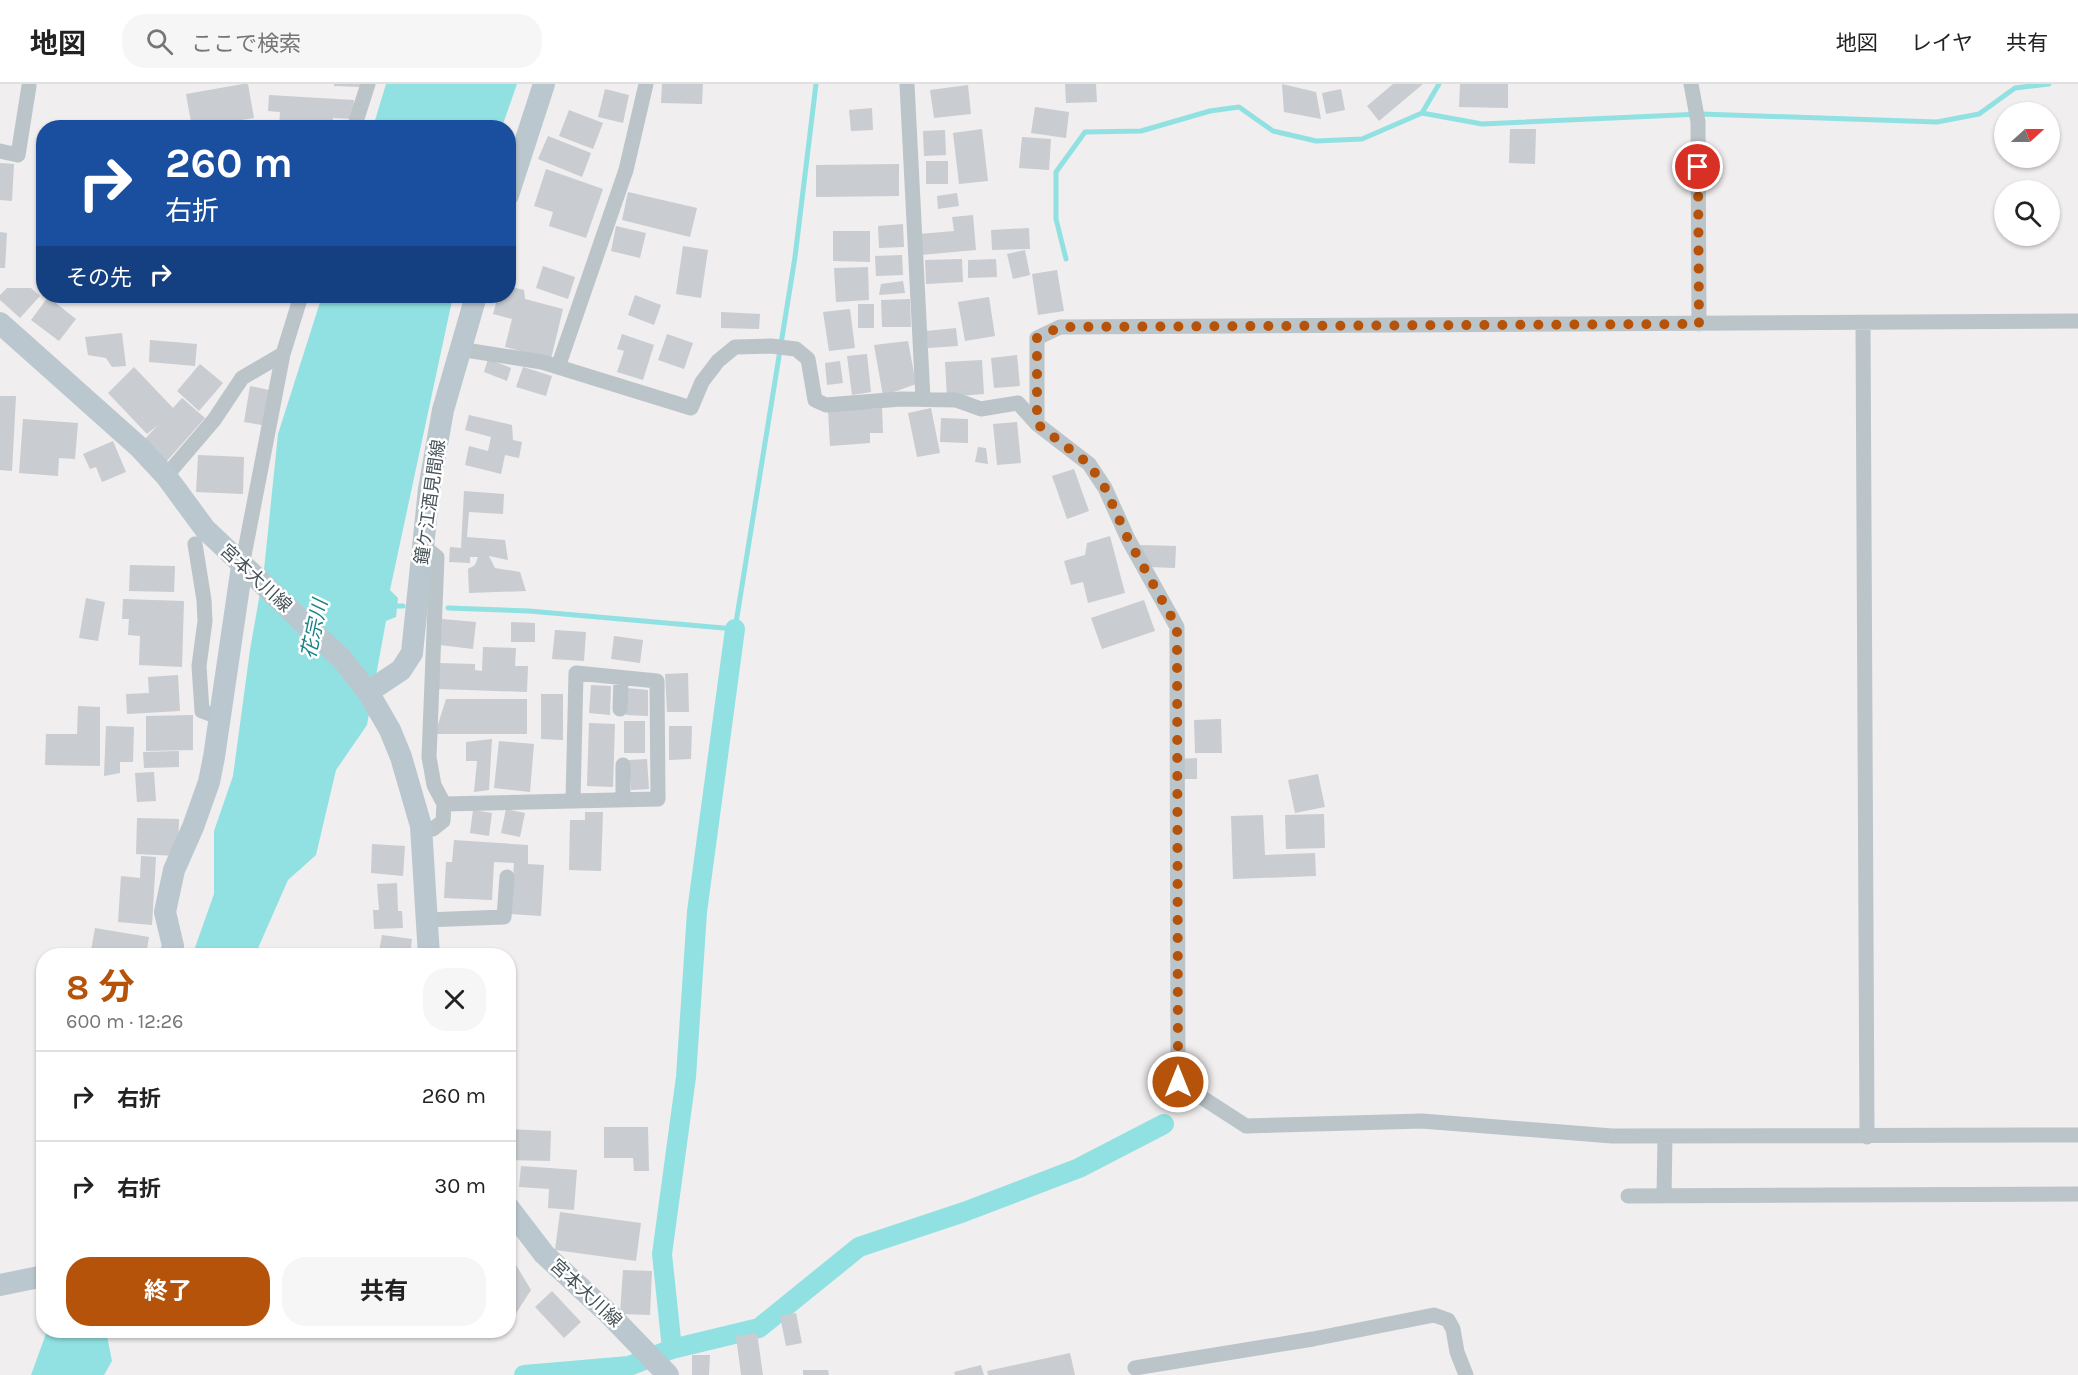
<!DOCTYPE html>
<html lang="ja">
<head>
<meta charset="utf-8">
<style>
	:root { --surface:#fff; --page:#f6f6f6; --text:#222; --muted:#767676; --line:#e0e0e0; --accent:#b45309 }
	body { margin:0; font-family:Karla,"Noto Sans JP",sans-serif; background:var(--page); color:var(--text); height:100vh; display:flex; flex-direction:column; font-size:22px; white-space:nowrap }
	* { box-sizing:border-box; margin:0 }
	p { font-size:20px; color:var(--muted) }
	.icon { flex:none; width:33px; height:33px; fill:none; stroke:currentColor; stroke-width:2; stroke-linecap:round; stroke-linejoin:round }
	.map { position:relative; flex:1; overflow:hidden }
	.sheet { position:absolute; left:36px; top:864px; width:480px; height:390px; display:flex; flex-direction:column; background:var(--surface); border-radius:24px; box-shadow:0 2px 4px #0004 }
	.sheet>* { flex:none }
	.guide { position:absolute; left:36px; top:36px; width:480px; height:183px; border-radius:24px; box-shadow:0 2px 4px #0004; background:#1a4fa0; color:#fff; overflow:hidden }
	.needle { width:39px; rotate:69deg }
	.tools { position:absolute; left:1994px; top:18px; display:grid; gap:12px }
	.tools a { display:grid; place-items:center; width:66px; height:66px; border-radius:50%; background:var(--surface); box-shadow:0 2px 4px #0004; font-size:30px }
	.pin { position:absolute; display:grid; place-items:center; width:51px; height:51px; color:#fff; margin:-26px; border:3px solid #fff; border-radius:50%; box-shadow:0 2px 6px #0007 }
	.me { position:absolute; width:66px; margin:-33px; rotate:0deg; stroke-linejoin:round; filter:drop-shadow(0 0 4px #0008) }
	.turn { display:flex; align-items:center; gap:21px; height:126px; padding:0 30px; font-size:27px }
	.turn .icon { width:78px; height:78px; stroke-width:2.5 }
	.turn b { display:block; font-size:42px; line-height:51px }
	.then { display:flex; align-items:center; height:57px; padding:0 30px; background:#0003; gap:12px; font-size:22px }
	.round { display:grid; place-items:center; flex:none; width:63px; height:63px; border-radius:24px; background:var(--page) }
	.summary { display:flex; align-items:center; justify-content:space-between; height:102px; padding:0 30px }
	h1 { font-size:36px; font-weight:700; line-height:45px; color:var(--accent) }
	.cta { display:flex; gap:12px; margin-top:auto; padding:12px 30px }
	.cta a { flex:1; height:69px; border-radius:24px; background:var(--accent); color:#fff; font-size:24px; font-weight:700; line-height:69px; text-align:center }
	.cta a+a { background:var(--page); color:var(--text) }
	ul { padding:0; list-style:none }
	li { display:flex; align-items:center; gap:18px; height:90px; padding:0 30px; border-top:2px solid var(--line) }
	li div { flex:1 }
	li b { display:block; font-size:22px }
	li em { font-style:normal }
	header { display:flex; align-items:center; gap:36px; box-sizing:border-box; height:84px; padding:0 30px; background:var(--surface); border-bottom:2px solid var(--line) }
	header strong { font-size:28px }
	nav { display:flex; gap:33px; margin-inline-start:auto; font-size:21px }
	.search { width:420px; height:54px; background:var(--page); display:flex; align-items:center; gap:15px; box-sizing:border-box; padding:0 21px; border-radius:24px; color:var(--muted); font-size:22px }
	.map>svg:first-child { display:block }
	.water { fill:#91e1e2 }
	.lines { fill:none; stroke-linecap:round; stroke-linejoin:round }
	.stream { stroke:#91e1e2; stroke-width:5 }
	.canal { stroke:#91e1e2; stroke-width:20 }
	.building { fill:#c9ccd0 }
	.minor { stroke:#bac4c9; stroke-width:15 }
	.secondary { stroke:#bbc7ce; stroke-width:22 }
	.route { stroke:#b45309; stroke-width:10; stroke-dasharray:0 18 }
	.labels { text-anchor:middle; stroke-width:5; stroke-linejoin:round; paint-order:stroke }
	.street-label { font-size:18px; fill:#485459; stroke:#fff }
	.water-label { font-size:20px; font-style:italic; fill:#1a8385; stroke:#fff }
</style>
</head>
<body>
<header>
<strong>地図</strong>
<div class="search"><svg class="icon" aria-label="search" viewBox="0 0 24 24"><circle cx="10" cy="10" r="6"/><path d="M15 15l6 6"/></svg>ここで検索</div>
<nav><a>地図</a><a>レイヤ</a><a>共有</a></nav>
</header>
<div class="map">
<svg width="2078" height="1291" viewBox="0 0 2078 1291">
	<rect width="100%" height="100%" fill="#f0eeee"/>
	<path class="water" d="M386 0H517L502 43H373Z
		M322 212H453L390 506 398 514 396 533 386 537 367 641 336 686 316 771 288 796 255 871 192 872 214 810V747L233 692 250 566 264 486 278 350Z
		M47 1247H106L112 1277 104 1291H31Z"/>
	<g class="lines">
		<path class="stream" d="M1422 29 1482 40 1701 30 1937 38 1979 30 2015 4 2049 0
			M1066 175 1056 135V88L1085 48 1141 47 1210 27 1239 23 1273 47 1316 57 1362 55 1422 29 1439 0
			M390 522H403
			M448 524 529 527 735 545 795 173 816 0"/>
		<path class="canal" d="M672 1265 662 1170 686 993 697 828 735 545
			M524 1291 629 1282 672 1265 759 1244 859 1163 964 1128 1079 1084 1164 1040"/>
	</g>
	<path class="building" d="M243 0H248L254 34 192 44 186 10Z
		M334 0H360V3L334 2Z
		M662 0H703L702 20 661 19Z
		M1065 0H1096L1097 18 1066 19Z
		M1282 0 1316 8 1321 35 1284 28Z
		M1393 0H1423L1379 37 1367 22Z
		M1460 0H1508V24L1459 23Z
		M968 1 971 30 934 34 930 6Z
		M605 5 629 11 623 39 598 33Z
		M1341 5 1345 26 1326 30 1322 9Z
		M269 11 354 16 353 35 333 34V44H279L280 28 268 27Z
		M1035 23 1069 28 1066 54 1031 49Z
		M872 24 873 46 851 47 849 26Z
		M569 26 603 39 593 65 559 52Z
		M254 37 256 44H226V42Z
		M982 45 988 97 959 100 953 49Z
		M1510 45H1536L1535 80 1509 79Z
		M945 46 946 71 924 72 923 47Z
		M548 52 591 69 582 93 538 75Z
		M1022 53 1051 55 1049 86 1019 84Z
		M926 77H948V100H926Z
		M0 79 14 80 12 117 0 116Z
		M899 80V112L816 113V81Z
		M546 85 603 105 586 154 549 142 553 128 534 122Z
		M628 108 697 124 690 153 622 136Z
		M957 109 959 122 938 125 937 112Z
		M973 131 976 166 921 171 919 150 954 147 952 133Z
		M903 140 904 163 879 164 878 142Z
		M616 142 646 149 640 174 611 167Z
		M1029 144 1030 165 992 166 991 146Z
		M833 147H870V178L833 177Z
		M0 148 7 149 5 184H0Z
		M683 162 708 166 701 214 676 210Z
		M1025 166 1030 191 1013 195 1007 170Z
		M902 171 903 191 876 192 875 172Z
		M962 175 963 198 926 200 925 176Z
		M996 175 997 193 968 194V176Z
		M543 182 575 193 568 215 536 204Z
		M868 183 869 216 836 218 834 184Z
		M1057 186 1064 227 1038 231 1032 190Z
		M903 197 905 209 879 211 881 200Z
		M508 202 524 206 525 215 563 225 551 275 505 263 512 235 493 230 498 212H508Z
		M7 204H31L40 212 20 234 0 216V211Z
		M635 211 661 221 654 241 628 231Z
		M48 213 76 235 59 257 31 236Z
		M989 213 995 252 965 257 958 218Z
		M910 215 911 243H882L881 216Z
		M858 220H874V244H858Z
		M850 225 855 264 829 267 823 228Z
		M721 228 760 230 759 245 721 244Z
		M956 244 958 262 928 264 926 247Z
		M122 249 126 282 112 283 106 274 88 271 85 253Z
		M622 250 654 261 643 296 617 288 624 267 617 265Z
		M667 250 693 259 684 285 658 276Z
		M150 256 197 260 195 282 149 278Z
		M908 257 916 300 883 312 874 261Z
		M867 270 871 308 852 311 847 272Z
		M1017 271 1020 302 994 304 991 274Z
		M488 275 511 284 507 297 484 288Z
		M982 276 984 310 947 313 945 278Z
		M840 277 843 299 827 301 825 279Z
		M200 280 223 299 199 327 177 307Z
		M134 283 173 324 182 314 205 334 166 378 143 357 158 341 147 350 108 309Z
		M523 283 552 292 546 312 516 303Z
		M250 302 269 306 262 341 244 338Z
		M0 312H16L12 387 0 386Z
		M882 324 883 349H870V359L830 362 828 327Z
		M931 324 940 369 917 373 908 329Z
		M469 331 512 341 513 356 522 358 519 374 505 371 501 390 465 381 469 362 488 367 491 353 465 346Z
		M941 334 968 335V359L940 358Z
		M23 335 78 339 75 375 59 374 58 392 19 389Z
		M1017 338 1021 379 997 381 993 340Z
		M113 357 126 388 102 398 96 383 90 385 83 370Z
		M978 363 986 364 988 380 975 378Z
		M198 371 244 373 243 410 196 408Z
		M1074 385 1089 427 1067 435 1052 392Z
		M464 407 504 410 503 430 469 428 467 453 505 456 508 476 489 472 495 484 520 488 526 507 469 509 468 485 475 481 478 473H470V479L449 478 450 463 461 464Z
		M1110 452 1125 509 1088 519 1083 498 1071 501 1064 477 1085 471 1087 459Z
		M1140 461 1176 462 1175 484 1147 483Z
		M130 481 175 482 174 508 129 507Z
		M86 514 105 518 98 557 79 554Z
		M123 515 184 517 182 583 139 581 140 552 128 551 129 535H122Z
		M1144 516 1155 547 1102 565 1091 534Z
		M442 535 476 538 473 565 440 561Z
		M511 538 535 539V558H511Z
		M555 546 586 548 584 577 552 575Z
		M614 552 643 556 640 579 611 575Z
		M483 563 516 564 515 582H528L527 608 438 605V579L475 580V586L482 587Z
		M688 589 689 628H667L665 590Z
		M178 591 180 627 127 630 126 610 149 609 148 593Z
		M591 601 611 602 610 631 589 629Z
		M627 604 648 606V632L626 631Z
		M541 610H563V656L541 655Z
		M446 615H527V650H435Z
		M78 622 100 623V682L45 681 46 650H77Z
		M193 631V666L146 667V632Z
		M1221 635 1222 669H1195L1194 636Z
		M624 637H645V669H624Z
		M589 639 615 640 613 703 587 702Z
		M106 642 134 643 133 678H120V689L104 692Z
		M669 642H692L691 675 669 676Z
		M492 655 489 706 474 708 477 677H466V658Z
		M499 657 534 660 530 708 494 704Z
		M179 667V683L144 684 143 668Z
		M1197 674V695H1180V675Z
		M647 675 649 705 631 706 629 676Z
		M154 688 156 717 137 718 135 689Z
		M1318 690 1325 723 1295 729 1288 696Z
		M506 725 525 729 520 753 501 749Z
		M473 726 492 729 489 752 470 749Z
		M585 728H603L601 787 569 786 570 736H585Z
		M1324 730 1325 764 1286 765 1285 731Z
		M1263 731 1265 771 1315 769 1316 792 1233 795 1231 732Z
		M137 734 179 735 178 772 136 770Z
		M454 756 528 761V780L544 781 541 832 511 830 514 779 494 778 492 816 444 814 446 778H452Z
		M372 760 405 762 403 792 371 789Z
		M141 772 156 773 152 841 118 838 121 792 140 794Z
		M397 799 398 827H402L403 844 374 845 373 826H379L377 800Z
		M95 844 149 853 146 872H90Z
		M382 851 412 855 410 872 379 868Z
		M604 1043H648L649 1087H634L633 1074H604Z
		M508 1045 551 1047 550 1077 508 1076Z
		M521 1082 577 1086 574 1126 548 1124 549 1105 519 1103Z
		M560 1128 641 1139 636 1177 555 1166Z
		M516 1181 531 1206 511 1237 508 1236V1195Z
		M623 1186 652 1187 650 1231 620 1230Z
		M552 1207 581 1238 564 1254 535 1223Z
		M796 1229 802 1259 786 1262 780 1232Z
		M757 1249 763 1291H741L736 1252Z
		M1070 1269 1075 1291H988L987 1287Z
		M692 1271H710L709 1291H692Z
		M981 1281 984 1291H955L954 1288Z
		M803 1286H828L829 1291H803Z"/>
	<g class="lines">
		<path class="minor" d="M907 0 923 315
			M1691 0 1698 38 1699 240
			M354 44 368 0
			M0 67 18 71 29 2
			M1863 239 1867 1053
			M459 265 542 278 691 324 702 298 718 277 735 263 771 262 796 265 808 275 815 316 826 321 901 315 956 316 981 325 1018 319 1037 340 1089 380 1105 404 1128 455 1177 543 1178 998 1246 1042 1422 1037 1612 1052 2078 1051
			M558 283 626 86 646 0
			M1037 340V254L1060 243 2078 237
			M166 392 214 336 242 294 283 270 301 212
			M195 460 204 516 205 537 199 582 202 627 221 634
			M242 482 283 270
			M620 625 621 594
			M623 681V716
			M444 720 658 715 657 597 576 589 573 717
			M421 742 433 745 443 737 444 720 434 701 429 673 437 473 422 461
			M425 836 504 833 507 793
			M1628 1112 2078 1110
			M1664 1112 1665 1052
			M1135 1284 1313 1255 1434 1231 1448 1236 1453 1245 1457 1268 1466 1291"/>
		<path class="secondary" d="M508 111 544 0
			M0 239 139 363 166 392 205 445 342 575 368 608 390 646 401 673 421 742 429 872
			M368 608 401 586 412 569 429 405 443 326 476 212
			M170 872 173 862 165 828 174 786 193 743 209 698 214 673 242 482
			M508 1123 544 1170 610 1231 668 1291
			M0 1201 44 1192"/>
	</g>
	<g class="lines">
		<path class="route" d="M1178 998 1177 543 1128 455 1105 404 1089 380 1037 340V254L1060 243 1699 240 1698 83"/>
	</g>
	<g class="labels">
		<g class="street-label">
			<text transform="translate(430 418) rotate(-82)" y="6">鐘ケ江酒見間線</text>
			<text transform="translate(256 494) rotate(43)" y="6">宮本大川線</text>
			<text transform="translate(586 1209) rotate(43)" y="6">宮本大川線</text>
		</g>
		<g class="water-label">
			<text transform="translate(314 545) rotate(-78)" y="7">花宗川</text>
		</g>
	</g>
</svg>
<div class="tools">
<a><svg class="needle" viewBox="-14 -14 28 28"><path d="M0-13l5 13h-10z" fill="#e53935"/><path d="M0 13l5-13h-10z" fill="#767676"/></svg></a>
<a><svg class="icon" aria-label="search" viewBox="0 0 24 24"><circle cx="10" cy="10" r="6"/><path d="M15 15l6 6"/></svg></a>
</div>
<div class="pin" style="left:1698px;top:83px;background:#d93025"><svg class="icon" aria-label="arrive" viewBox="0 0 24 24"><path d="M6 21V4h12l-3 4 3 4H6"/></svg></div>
<svg class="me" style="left:1178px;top:998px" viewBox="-20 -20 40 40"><circle r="17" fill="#b45309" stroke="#fff" stroke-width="3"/><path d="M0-11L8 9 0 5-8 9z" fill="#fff"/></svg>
<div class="guide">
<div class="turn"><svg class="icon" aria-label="right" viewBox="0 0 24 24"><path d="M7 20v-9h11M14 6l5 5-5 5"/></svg><div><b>260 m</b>右折</div></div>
<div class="then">その先<svg class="icon" aria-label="right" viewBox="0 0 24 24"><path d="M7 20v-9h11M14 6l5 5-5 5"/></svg></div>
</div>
<section class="sheet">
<div class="summary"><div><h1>8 分</h1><p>600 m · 12:26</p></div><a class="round"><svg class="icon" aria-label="close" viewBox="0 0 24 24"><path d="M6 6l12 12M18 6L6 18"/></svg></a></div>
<ul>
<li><svg class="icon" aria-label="right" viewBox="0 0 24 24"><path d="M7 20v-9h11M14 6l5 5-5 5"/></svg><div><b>右折</b></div><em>260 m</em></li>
<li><svg class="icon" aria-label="right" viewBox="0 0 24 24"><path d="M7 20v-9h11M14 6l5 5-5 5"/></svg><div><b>右折</b></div><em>30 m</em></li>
</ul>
<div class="cta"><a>終了</a><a>共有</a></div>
</section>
</div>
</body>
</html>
